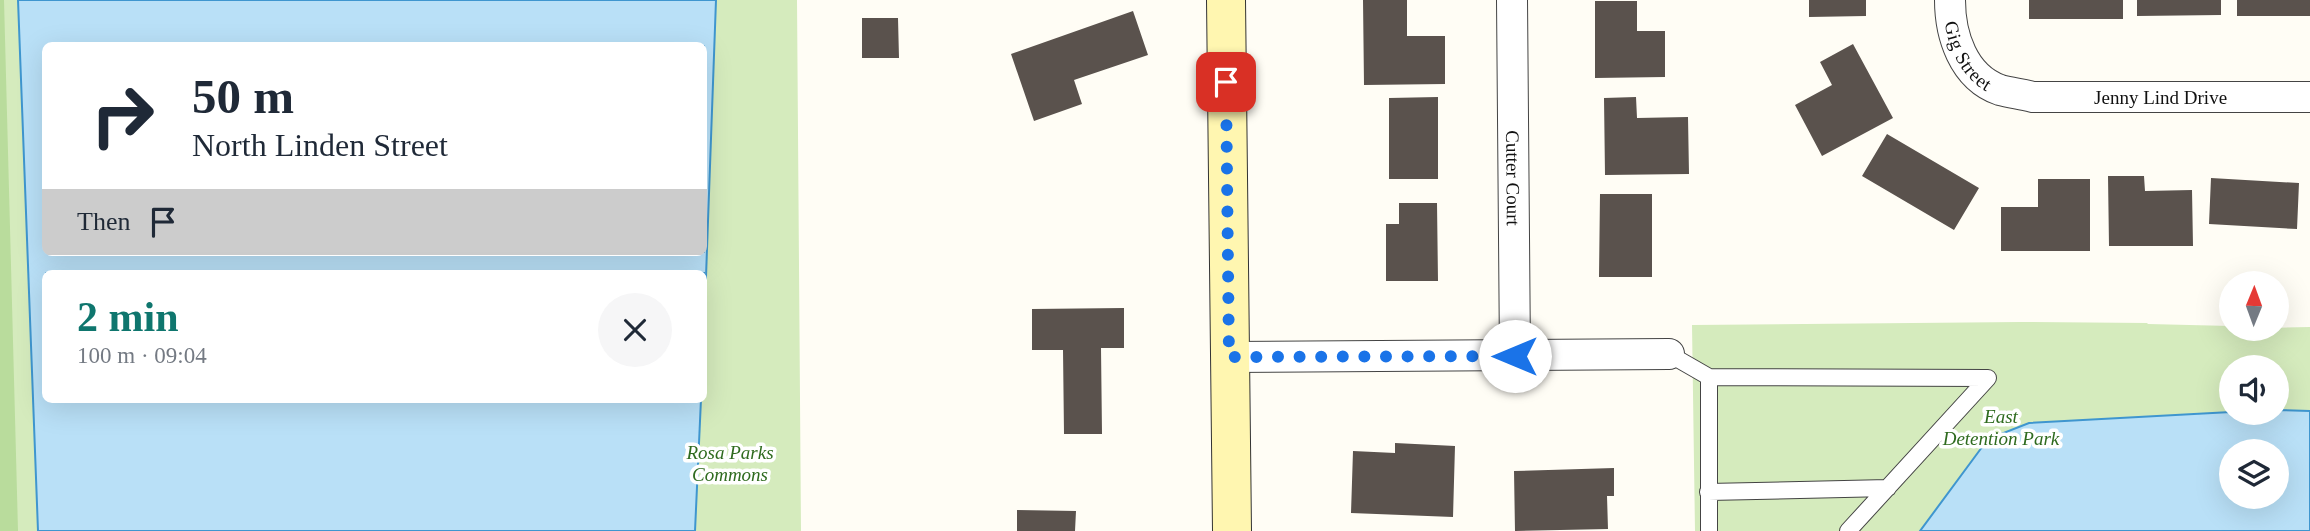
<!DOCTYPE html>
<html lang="en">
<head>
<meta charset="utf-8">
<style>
	:root { --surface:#fff; --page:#f6f6f7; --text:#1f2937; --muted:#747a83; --accent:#0f766e }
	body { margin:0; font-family:Georgia,serif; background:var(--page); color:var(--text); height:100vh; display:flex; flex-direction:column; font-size:26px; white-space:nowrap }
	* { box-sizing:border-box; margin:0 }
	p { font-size:23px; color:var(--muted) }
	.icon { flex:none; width:38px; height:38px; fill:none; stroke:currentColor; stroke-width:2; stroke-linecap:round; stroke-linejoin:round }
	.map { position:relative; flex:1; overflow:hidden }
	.details { position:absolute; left:42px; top:270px; width:665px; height:133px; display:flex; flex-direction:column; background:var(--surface); border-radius:10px; box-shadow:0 7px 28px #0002 }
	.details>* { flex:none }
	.top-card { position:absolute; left:42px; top:42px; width:665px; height:214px; border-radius:10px; box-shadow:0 7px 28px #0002; background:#fff; color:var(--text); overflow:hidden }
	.needle { width:46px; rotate:1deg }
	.controls { position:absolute; left:2219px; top:271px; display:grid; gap:14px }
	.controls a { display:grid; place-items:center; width:70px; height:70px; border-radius:50%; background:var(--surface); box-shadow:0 7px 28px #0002; font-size:35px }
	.pin { position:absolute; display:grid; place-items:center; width:60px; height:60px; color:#fff; margin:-30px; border-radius:14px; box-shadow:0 4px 10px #0006 }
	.me { position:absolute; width:77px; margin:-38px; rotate:270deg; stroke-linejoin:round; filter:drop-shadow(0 0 5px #0008) }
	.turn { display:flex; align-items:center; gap:24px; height:147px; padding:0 35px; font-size:32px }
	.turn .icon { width:91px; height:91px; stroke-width:2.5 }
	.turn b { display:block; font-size:49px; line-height:60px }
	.then { display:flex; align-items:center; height:66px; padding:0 35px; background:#0003; gap:14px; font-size:26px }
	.round { display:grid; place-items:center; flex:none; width:74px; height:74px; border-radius:37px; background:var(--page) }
	.head { display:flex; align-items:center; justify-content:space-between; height:119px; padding:0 35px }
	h1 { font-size:42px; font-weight:700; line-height:52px; color:var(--accent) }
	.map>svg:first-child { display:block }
	.green { fill:#d5ebbd; fill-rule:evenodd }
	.forest { fill:#b9dc9c }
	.water { fill:#b9e0f7; stroke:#3f96cf; stroke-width:2; fill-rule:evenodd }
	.building { fill:#5a524d }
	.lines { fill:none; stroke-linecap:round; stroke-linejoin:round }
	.lane-casing { stroke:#444; stroke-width:18 }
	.street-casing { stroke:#444; stroke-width:32 }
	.secondary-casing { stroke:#333; stroke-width:40 }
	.lane { stroke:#fff; stroke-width:16 }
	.street { stroke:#fff; stroke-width:30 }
	.secondary { stroke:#fff6b0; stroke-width:38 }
	.route { stroke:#1a73e8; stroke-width:12; stroke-dasharray:0 21.6 }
	.labels { text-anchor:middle; stroke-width:7; stroke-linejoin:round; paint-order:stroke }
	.street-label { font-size:19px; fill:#111; stroke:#fff }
	.park-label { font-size:19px; font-style:italic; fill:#2f6b1f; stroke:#fff }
</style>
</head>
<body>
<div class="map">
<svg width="2310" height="531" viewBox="0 0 2310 531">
	<rect width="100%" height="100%" fill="#fffdf5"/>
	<path class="green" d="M3 0H797L801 531H15ZM46 46H704V252H46ZM46 273H704V399H46Z
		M2020 322 2147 323 2148 324 2231 326V329L2310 327V531H1695L1692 325ZM2231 368H2277V413H2231ZM2231 452H2277V497H2231Z"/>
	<path class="forest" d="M0 0H4L18 531H0Z"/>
	<path class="water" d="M18 0H716L704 332V273H46V399H701L695 531H38ZM46 46H704V252H46Z
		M2277 410 2310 411V531H1920L1988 439 2029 423 2231 412 2277 413ZM2231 452H2277V497H2231Z"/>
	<path class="building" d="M1363 0H1407V36H1445V84L1364 85Z
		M1809 0H1866V16L1809 17Z
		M2029 0H2123V19H2029Z
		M2137 0H2221V15L2137 16Z
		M2237 0H2310V16H2237Z
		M1595 1H1637V31H1665V77L1595 78Z
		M1133 11 1148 55 1074 80 1082 104 1034 121 1011 54Z
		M862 18H898L899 58H862Z
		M1853 44 1893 118 1822 156 1795 105 1832 85 1820 62Z
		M1438 97V179H1389V98Z
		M1636 97 1637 118 1688 117 1689 174 1605 175 1604 98Z
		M1887 134 1979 188 1954 230 1862 176Z
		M2108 176H2144L2145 191 2192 190 2193 246H2109Z
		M2211 178 2299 183 2297 229 2209 224Z
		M2038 179H2090V251H2001V207H2038Z
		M1600 194H1652V277H1599Z
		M1399 203H1437L1438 281H1386V224H1399Z
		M1124 308V348H1101L1102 434H1064L1063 350H1032V309Z
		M1395 443 1455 446 1453 517 1351 513 1353 451 1395 453Z
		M1614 468V496H1607L1608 529 1515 531 1514 471Z
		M1017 510 1076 511 1075 531H1017Z"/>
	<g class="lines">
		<defs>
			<path id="lane" d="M1669 354 1709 377 1988 378 1848 531
				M1708 492 1888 488
				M1709 531V377"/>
			<g id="street">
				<path id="s1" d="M1512 0 1515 356"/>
				<path id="s2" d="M1950 0C1950 35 1963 77 2000 90 2011 93 2022 94 2033 97H2310"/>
				<path d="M1229 357 1669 354"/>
			</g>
			<path id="secondary" d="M1226 0 1232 531"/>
		</defs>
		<use href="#lane" class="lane-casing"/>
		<use href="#street" class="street-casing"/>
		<use href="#secondary" class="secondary-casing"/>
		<use href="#lane" class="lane"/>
		<use href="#street" class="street"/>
		<use href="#secondary" class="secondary"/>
	</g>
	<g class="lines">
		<path class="route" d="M1226 82 1229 357 1515 356"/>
	</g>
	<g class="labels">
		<g class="street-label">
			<text dy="7" stroke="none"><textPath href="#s2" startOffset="60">Gig Street</textPath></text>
			<text dy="7" stroke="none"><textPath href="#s2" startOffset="271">Jenny Lind Drive</textPath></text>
			<text dy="7" stroke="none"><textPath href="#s1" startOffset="178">Cutter Court</textPath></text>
		</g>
		<g class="park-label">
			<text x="2001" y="423">East<tspan x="2001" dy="22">Detention Park</tspan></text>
			<text x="730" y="459">Rosa Parks<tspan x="730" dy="22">Commons</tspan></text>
		</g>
	</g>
</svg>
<div class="controls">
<a><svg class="needle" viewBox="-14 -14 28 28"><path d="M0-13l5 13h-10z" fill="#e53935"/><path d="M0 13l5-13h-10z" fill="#747a83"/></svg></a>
<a><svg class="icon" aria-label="sound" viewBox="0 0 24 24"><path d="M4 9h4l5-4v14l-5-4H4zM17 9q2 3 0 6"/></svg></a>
<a><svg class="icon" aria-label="layers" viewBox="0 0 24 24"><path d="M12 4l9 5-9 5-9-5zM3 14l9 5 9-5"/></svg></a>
</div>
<div class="pin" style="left:1226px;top:82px;background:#d93025"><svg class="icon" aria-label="arrive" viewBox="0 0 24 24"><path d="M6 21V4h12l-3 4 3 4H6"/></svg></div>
<svg class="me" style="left:1515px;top:356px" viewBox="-20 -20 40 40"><circle r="19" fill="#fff"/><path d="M0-13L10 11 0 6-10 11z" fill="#1a73e8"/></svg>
<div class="top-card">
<div class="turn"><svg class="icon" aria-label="right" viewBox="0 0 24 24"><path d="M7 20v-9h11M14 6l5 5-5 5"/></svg><div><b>50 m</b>North Linden Street</div></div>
<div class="then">Then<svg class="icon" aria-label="arrive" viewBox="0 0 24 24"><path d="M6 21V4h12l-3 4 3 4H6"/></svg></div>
</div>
<section class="details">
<div class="head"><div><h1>2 min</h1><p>100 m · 09:04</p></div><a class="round"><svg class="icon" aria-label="close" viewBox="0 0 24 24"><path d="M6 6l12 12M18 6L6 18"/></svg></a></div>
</section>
</div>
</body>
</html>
